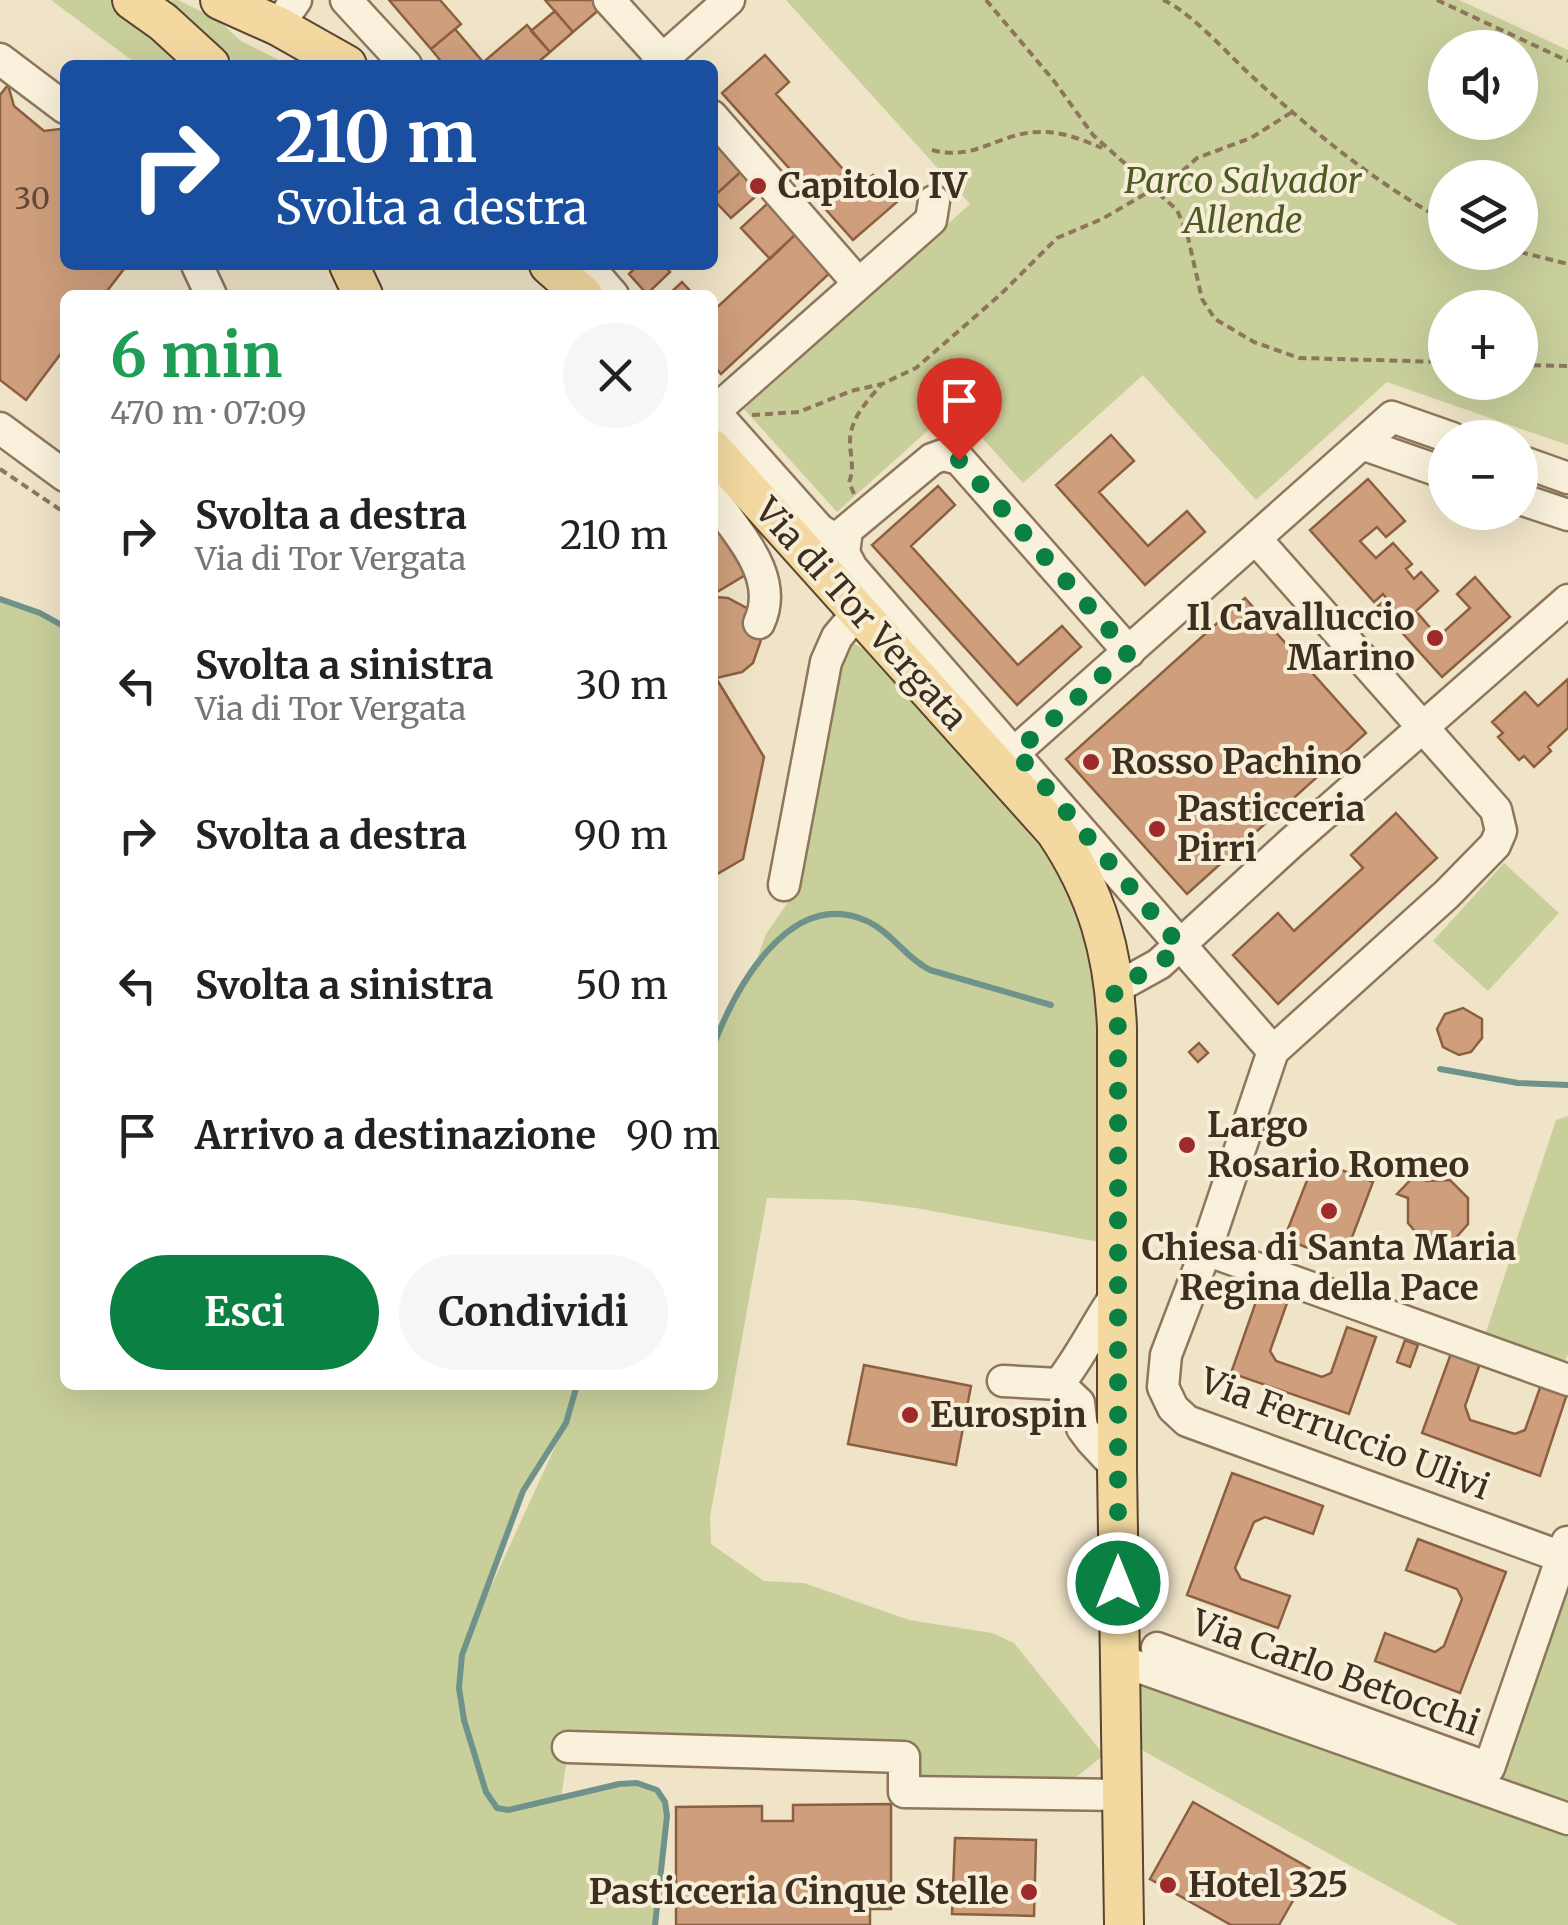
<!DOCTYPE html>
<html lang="it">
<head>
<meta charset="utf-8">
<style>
	:root { --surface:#fff; --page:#f6f6f6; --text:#222; --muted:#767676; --accent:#0b8043 }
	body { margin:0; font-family:Merriweather,serif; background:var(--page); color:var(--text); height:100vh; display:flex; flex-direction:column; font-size:38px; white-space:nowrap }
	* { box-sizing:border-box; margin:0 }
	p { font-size:32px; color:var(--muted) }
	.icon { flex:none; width:55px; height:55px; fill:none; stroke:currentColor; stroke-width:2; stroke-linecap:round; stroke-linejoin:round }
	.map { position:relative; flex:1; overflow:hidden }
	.panel { position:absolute; left:60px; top:290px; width:658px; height:1100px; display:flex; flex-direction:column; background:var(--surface); border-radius:15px; box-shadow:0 10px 40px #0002 }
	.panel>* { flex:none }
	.guide { position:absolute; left:60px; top:60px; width:658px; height:210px; border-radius:15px; box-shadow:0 10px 40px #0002; background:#1a4fa0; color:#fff; overflow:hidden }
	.controls { position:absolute; left:1428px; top:30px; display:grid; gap:20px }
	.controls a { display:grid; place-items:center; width:110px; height:110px; border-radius:50%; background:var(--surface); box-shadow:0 10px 40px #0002; font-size:50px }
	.pin { position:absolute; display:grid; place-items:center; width:85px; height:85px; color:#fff; margin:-102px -42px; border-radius:50% 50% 50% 0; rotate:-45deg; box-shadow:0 0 10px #0007 }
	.pin .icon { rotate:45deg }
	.me { position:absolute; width:110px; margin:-55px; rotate:0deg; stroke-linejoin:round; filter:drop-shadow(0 0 8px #0008) }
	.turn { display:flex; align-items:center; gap:35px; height:210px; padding:0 50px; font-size:45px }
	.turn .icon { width:130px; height:130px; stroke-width:2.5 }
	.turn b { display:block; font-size:70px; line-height:85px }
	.round { display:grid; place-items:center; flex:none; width:105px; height:105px; border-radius:52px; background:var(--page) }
	.summary { display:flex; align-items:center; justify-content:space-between; height:170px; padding:0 50px }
	h1 { font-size:60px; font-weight:700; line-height:75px; color:#1e9e55 }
	.primary-button { display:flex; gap:20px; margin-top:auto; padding:20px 50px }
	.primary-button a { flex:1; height:115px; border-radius:60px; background:var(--accent); color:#fff; font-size:40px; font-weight:700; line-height:115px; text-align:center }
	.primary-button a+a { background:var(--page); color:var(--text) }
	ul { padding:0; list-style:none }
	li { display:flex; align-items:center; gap:30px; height:150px; padding:0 50px }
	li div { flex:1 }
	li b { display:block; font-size:38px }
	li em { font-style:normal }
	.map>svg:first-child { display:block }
	.green { fill:#c9cf9b; fill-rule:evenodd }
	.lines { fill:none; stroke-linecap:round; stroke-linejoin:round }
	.stream { stroke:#6f938a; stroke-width:6 }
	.building { fill:#cf9f7d; stroke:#8d5f41; stroke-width:2.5 }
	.minor-casing { stroke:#8d765c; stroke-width:35 }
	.major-casing { stroke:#5b4430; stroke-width:42 }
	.path { stroke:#8d765c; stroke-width:4; stroke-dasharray:8 5; stroke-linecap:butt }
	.minor { stroke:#faf1dc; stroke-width:30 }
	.major { stroke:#f3d9a0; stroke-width:38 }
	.route { stroke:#0b8043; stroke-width:18; stroke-dasharray:0 32.4 }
	.poi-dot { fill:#9e2a2b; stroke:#f7eed8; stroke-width:4 }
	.labels { text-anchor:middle; stroke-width:8; stroke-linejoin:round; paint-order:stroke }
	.number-label { font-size:30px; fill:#624a37 }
	.park-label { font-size:35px; font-style:italic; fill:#4d5a26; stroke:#f7eed8 }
	.poi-label { font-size:35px; font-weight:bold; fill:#3d2e20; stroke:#f7eed8; text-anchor:start }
	.street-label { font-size:35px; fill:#3d2e20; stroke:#f7eed8 }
</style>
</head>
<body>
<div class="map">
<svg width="1568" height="1925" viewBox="0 0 1568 1925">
	<rect width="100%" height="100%" fill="#f0e4c8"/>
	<path class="green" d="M51 0H112L127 8 196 65H138Z
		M178 0 217 19 241 41 289 65H238L185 18 159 1Z
		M786 0H1459L1568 50V445L1387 382 1256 500 1143 375 1023 483 954 407 837 512 744 409 970 204ZM1445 48H1520V122H1445ZM1445 178H1520V252H1445ZM1445 308H1520V382H1445Z
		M0 599 40 613 65 627V1385H712L713 1048 729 1005 754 967 766 934 788 902 797 881 844 658 848 647 855 644 865 650 1018 818 1064 874 1094 961 1104 1031V1243L916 1208 854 1200 767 1198 710 1517 711 1544 764 1581 804 1583 909 1620 992 1633 1014 1643 1104 1755 1066 1785 904 1792V1758L569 1747 561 1797 631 1783 651 1787 662 1795 667 1816 655 1925H0ZM560 1433 561 1434 471 1630 523 1491 540 1460Z
		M1504 863 1559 913 1488 991 1433 941Z
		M1568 1116V1354L1562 1368 1484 1338 1556 1120Z
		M1568 1592V1925H1458L1138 1748 1135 1672 1494 1798Z"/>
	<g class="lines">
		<path class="stream" d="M0 599 40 613 65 627
			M712 1049C734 991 789 884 869 922 893 934 906 958 930 970L1051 1005
			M1440 1069 1518 1083 1568 1085
			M577 1385 566 1423 523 1491 462 1655 459 1688 464 1720 486 1792 497 1808 508 1810 619 1784 637 1783 657 1790 665 1802 667 1816 655 1925"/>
	</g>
	<path class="building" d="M389 0H440L461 24 431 49Z
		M545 0H594L601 8 573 32Z
		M555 11 573 32 550 52 531 31Z
		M527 25 550 52 535 65H480Z
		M455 29 483 62 480 65H444L431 49Z
		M765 55 789 82 776 94 859 187 873 175 897 202 853 240 722 93Z
		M8 85 14 106 44 131 60 129 65 133V265H127L104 295H65V348L26 400 0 380V95Z
		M712 133 745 168 712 198Z
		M745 168 764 189 731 218 712 198Z
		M769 202 797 233 770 259 741 228Z
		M797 233 832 271 721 374 712 364V312Z
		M638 265H664L670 272 647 294 629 274Z
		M682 282 694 295H668Z
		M1111 435 1134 461 1099 492 1148 546 1187 511 1205 532 1145 585 1056 485Z
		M1368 479 1405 521 1386 537 1377 527 1360 541 1376 558 1393 543 1412 564 1406 569 1414 579 1421 572 1438 591 1416 611 1438 637 1470 608 1457 594 1475 577 1510 617 1442 677 1378 606 1387 599 1383 594 1374 602 1310 530Z
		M938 486 955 505 911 546 1018 665 1062 626 1081 647 1017 705 872 545Z
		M717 525 747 574 712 595V528Z
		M715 597 728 598 752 611 762 637 753 663 742 672 716 678 764 757 743 859 712 877Z
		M1245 598 1366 733 1187 894 1066 759Z
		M1568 679V728L1548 747 1551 751 1534 767 1524 756 1519 760 1498 737 1503 733 1492 722 1525 692 1538 706Z
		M1396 813 1437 858 1278 1004 1233 955 1278 913 1294 931 1363 868 1351 855Z
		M1463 1008 1482 1019V1038L1471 1052 1459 1055 1443 1047 1437 1029 1445 1014Z
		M1199 1043 1208 1053 1198 1062 1189 1052Z
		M1315 1160 1373 1182 1343 1261 1284 1239Z
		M1418 1172 1426 1181 1450 1180 1468 1198V1224L1453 1241 1424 1242 1408 1223V1198L1397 1194Z
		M1259 1293 1287 1303 1270 1351 1276 1361 1322 1377 1331 1373 1347 1327 1376 1337 1349 1414 1231 1373Z
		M1405 1340 1418 1345 1410 1367 1397 1362Z
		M1453 1348 1482 1358 1465 1406 1470 1420 1515 1434 1525 1430 1542 1382 1568 1391 1540 1476 1422 1433Z
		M864 1365 971 1386 956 1465 848 1444Z
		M1232 1473 1323 1506 1313 1534 1265 1517 1254 1522 1235 1568 1241 1579 1290 1596 1278 1628 1187 1595Z
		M1418 1539 1506 1572 1460 1693 1375 1661 1385 1633 1435 1652 1444 1646 1462 1599 1457 1589 1406 1570Z
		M1193 1802 1311 1869 1279 1925H1231L1150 1879Z
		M891 1804V1909H870V1925H676V1807L762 1806V1821H793V1805Z
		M955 1838 1036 1840 1034 1916 952 1914Z"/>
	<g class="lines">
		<defs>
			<path id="minor" d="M346 0 406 65
				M609 0 668 65
				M278 26 296 0
				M0 59 65 108
				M656 65 729 0
				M712 116 858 283
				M197 265 211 295
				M587 265 613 295
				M712 409 819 529 830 537 842 534 932 459 943 455 959 459 1129 652
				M715 411 931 220 934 201
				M0 428 65 476
				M1362 444 1445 473
				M1520 461 1568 478
				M712 496C737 534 781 576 759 623
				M1520 499 1568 515
				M847 530 844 553 852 568 1273 1051
				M1256 539 1496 810 1501 831 1495 845 1447 894 1273 1051 1206 1250 1166 1355 1163 1387 1173 1408 1187 1421 1562 1557
				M1015 752 1392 417 1452 438
				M784 885 826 662 837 637 857 613
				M1114 989 1159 964 1292 842 1568 600
				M1206 1250 1568 1380
				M1003 1381 1059 1384C1081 1356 1096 1324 1116 1295
				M1059 1384 1079 1403 1082 1428 1091 1440 1117 1468
				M1157 1648 1489 1768 1567 1542
				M1119 1660 1568 1819
				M568 1747 904 1757V1792L1123 1795"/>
			<path id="major" d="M132 0 163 22 210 65
				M220 0 278 26 347 65
				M349 265 363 295
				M549 265 583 295
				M712 449 1055 831C1097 893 1114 953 1117 1028V1468L1124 1925"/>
		</defs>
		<use href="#minor" class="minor-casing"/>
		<use href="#major" class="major-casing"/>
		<path class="path" d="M986 0 1054 81 1093 135 1177 210 1187 233 1202 299 1215 319 1254 342 1299 358 1445 362
			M1163 0C1193 13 1231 58 1257 81 1316 134 1376 183 1445 221
			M1437 0 1568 61
			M932 150C976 162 999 132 1040 132 1061 131 1083 140 1102 148
			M1520 252 1568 264
			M1520 365 1568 366
			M752 415 799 412 851 391 882 384 916 368 1000 295 1057 238 1102 219 1178 175 1197 158 1251 138 1292 112
			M0 469 65 513
			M854 494 849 482C855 468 850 456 850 441 850 419 867 401 881 385"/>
		<use href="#minor" class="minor"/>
		<use href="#major" class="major"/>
	</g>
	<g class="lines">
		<path class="route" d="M959 460 1129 652 1016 752 1180 946 1159 964 1114 989 1118 1028V1583"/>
	</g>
	<g class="poi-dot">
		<circle cx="758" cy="186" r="10"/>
		<circle cx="1435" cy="638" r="10"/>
		<circle cx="1091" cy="762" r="10"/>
		<circle cx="1157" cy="829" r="10"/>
		<circle cx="1187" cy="1145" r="10"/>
		<circle cx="1329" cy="1211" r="10"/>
		<circle cx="910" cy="1415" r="10"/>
		<circle cx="1168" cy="1885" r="10"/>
		<circle cx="1029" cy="1892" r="10"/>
	</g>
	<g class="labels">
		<g class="number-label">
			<text x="32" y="209">30</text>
		</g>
		<g class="park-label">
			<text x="1243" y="193">Parco Salvador<tspan x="1243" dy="40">Allende</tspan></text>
		</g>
		<g class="poi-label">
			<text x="778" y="198">Capitolo IV</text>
			<text x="1415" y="630" text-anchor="end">Il Cavalluccio<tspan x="1415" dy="40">Marino</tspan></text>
			<text x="1111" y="774">Rosso Pachino</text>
			<text x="1177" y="821">Pasticceria<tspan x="1177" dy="40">Pirri</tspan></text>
			<text x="1207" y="1137">Largo<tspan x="1207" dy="40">Rosario Romeo</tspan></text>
			<text x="1329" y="1260" text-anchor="middle">Chiesa di Santa Maria<tspan x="1329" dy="40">Regina della Pace</tspan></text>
			<text x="930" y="1427">Eurospin</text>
			<text x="1188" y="1897">Hotel 325</text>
			<text x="1009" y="1904" text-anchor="end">Pasticceria Cinque Stelle</text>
		</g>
		<g class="street-label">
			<text transform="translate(861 614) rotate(48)" y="12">Via di Tor Vergata</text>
			<text transform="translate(1345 1434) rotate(21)" y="12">Via Ferruccio Ulivi</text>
			<text transform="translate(1336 1673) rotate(20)" y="12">Via Carlo Betocchi</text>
		</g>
	</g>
</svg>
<div class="controls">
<a><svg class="icon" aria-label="sound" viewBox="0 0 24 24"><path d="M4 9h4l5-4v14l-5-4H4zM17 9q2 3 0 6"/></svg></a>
<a><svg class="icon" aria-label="layers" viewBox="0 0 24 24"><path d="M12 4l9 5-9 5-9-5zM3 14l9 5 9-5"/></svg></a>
<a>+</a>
<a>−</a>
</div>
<div class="pin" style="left:959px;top:460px;background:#d93025"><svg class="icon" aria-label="arrive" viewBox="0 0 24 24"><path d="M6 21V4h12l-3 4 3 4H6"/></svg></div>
<svg class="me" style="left:1118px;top:1583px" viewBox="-20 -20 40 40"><circle r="17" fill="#0b8043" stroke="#fff" stroke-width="3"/><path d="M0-11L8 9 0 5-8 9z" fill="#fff"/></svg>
<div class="guide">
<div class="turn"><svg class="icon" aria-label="right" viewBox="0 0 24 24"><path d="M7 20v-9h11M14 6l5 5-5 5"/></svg><div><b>210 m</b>Svolta a destra</div></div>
</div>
<section class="panel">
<div class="summary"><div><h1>6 min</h1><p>470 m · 07:09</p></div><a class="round"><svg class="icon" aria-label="close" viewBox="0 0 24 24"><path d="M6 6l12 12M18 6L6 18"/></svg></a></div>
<ul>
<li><svg class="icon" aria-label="right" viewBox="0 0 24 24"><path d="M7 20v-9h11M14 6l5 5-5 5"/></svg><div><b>Svolta a destra</b><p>Via di Tor Vergata</p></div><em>210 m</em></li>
<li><svg class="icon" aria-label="left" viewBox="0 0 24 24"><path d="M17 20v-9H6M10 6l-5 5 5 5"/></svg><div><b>Svolta a sinistra</b><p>Via di Tor Vergata</p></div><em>30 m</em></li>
<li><svg class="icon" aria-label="right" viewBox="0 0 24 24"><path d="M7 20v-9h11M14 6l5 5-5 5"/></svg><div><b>Svolta a destra</b></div><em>90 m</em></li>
<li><svg class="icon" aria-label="left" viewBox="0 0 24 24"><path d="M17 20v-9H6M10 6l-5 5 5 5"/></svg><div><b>Svolta a sinistra</b></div><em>50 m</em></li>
<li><svg class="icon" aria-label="arrive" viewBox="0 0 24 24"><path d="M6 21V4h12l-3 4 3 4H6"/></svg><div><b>Arrivo a destinazione</b></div><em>90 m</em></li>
</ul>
<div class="primary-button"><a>Esci</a><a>Condividi</a></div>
</section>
</div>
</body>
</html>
